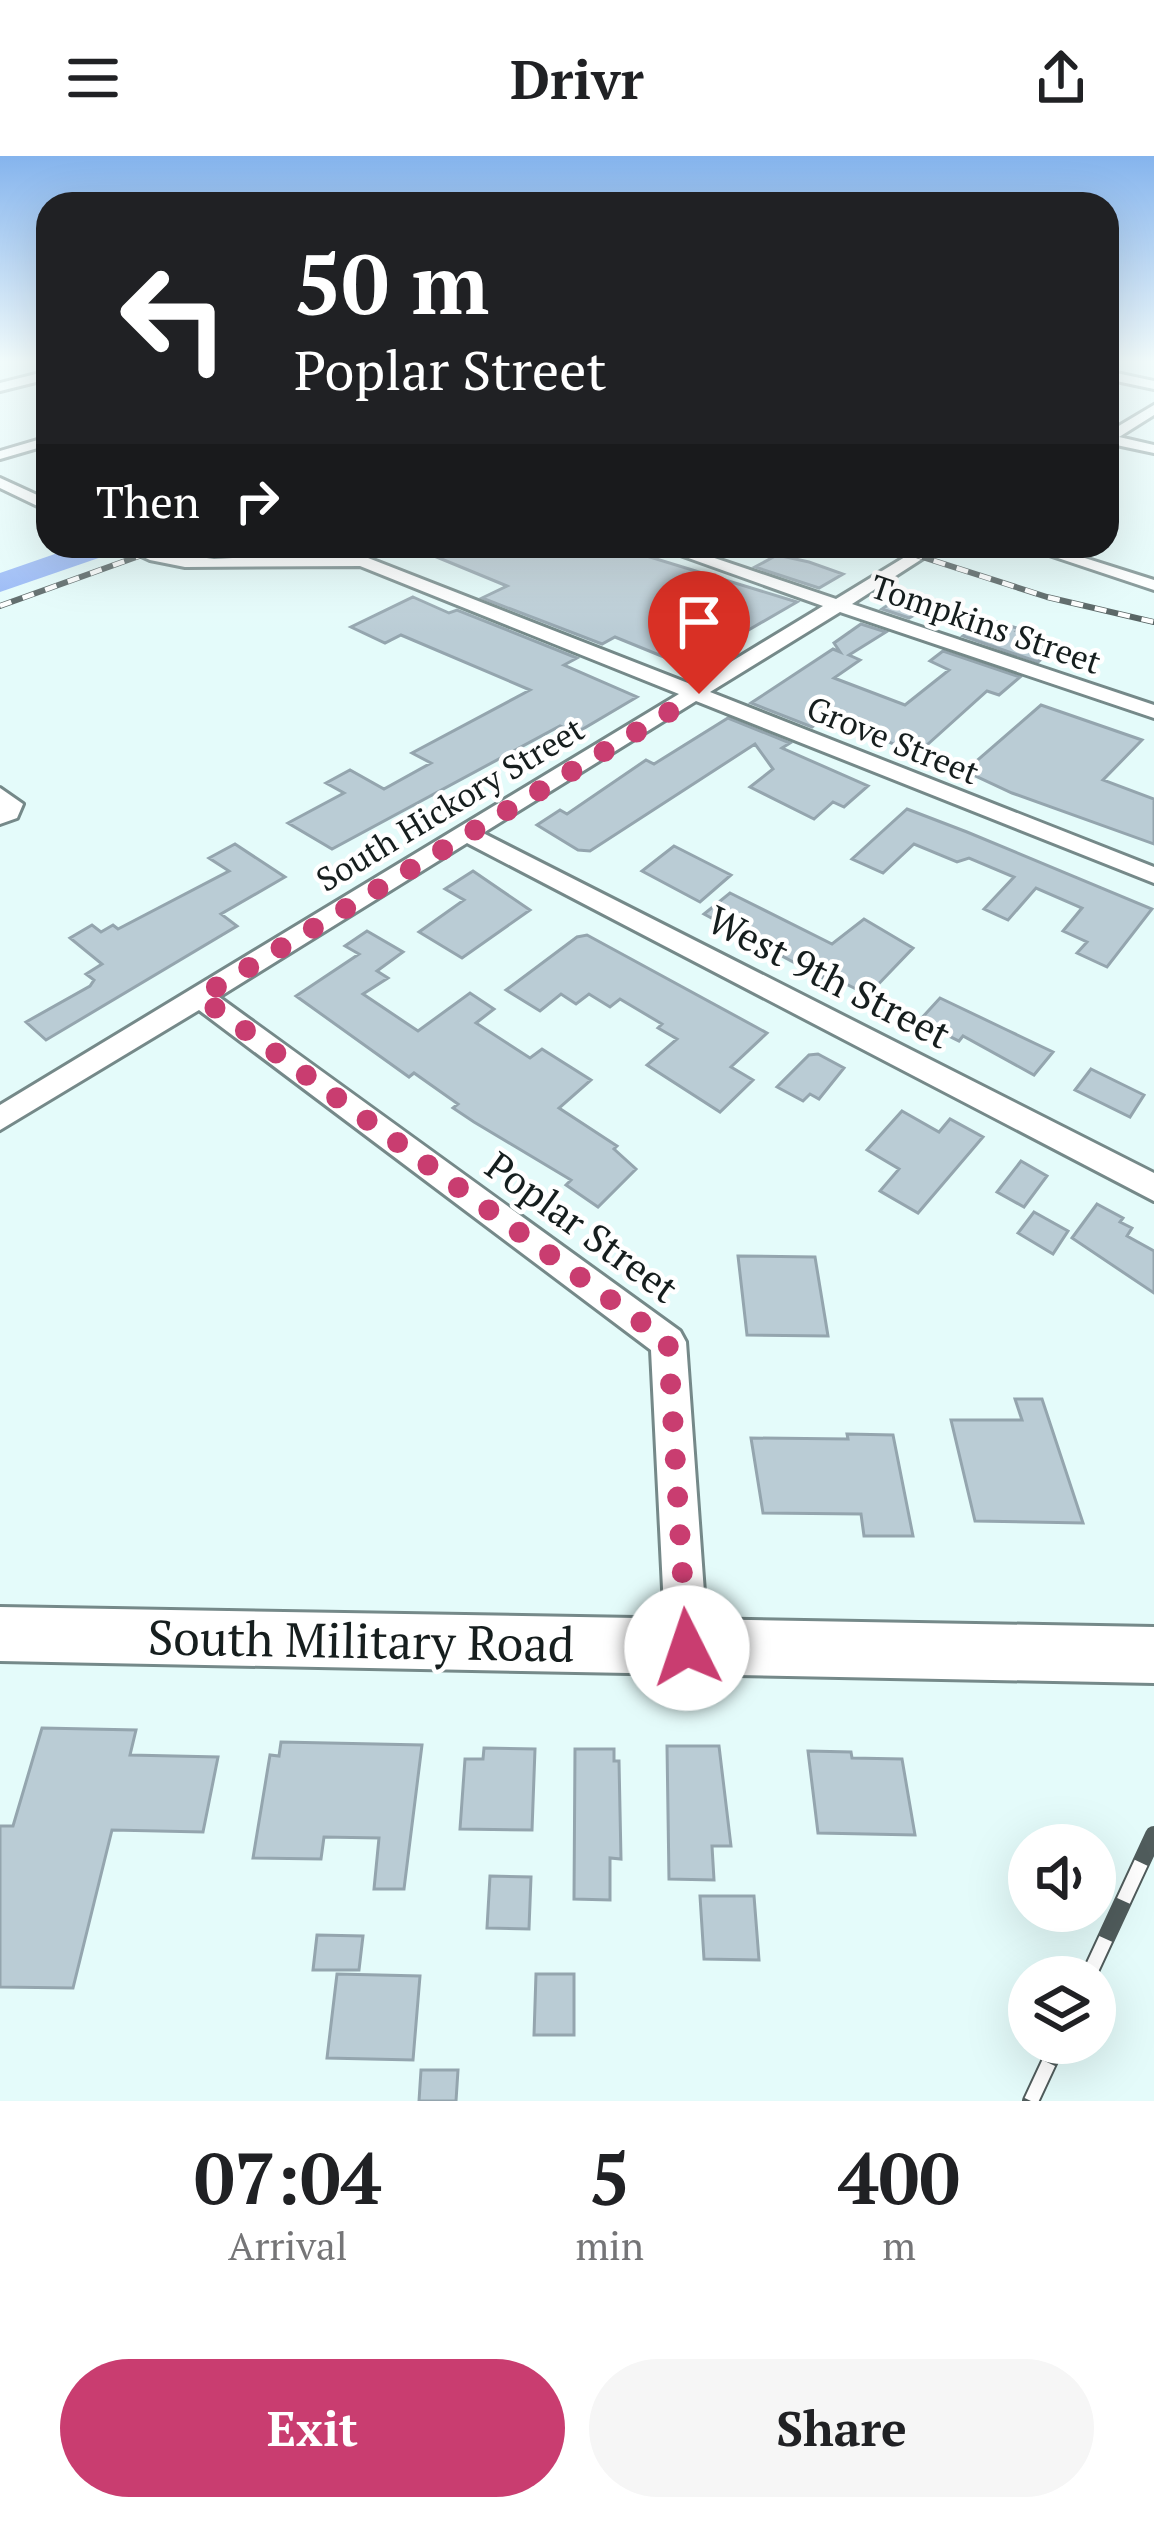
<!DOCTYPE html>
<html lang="en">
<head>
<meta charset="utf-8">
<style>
	:root { --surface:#fff; --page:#f6f6f6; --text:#202124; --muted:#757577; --accent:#c93d70 }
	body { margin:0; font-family:"PT Serif",serif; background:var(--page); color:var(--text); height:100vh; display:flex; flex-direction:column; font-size:45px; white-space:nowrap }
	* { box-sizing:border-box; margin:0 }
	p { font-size:39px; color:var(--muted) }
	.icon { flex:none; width:66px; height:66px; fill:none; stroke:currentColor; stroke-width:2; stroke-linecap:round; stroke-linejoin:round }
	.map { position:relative; height:1945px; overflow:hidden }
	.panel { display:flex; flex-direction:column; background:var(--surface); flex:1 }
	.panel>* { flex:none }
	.guide { position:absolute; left:36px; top:36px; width:1083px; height:366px; border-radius:36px; box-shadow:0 12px 48px #0002; background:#202124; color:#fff; overflow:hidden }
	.tools { position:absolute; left:1008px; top:1668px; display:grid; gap:24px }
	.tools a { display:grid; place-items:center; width:108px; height:108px; border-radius:50%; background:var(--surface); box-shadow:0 12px 48px #0002; font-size:60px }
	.pin { position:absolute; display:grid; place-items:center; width:102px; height:102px; color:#fff; margin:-123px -51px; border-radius:50% 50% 50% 0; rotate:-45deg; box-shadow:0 0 12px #0007 }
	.pin .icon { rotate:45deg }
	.me { position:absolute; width:132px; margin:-66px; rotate:356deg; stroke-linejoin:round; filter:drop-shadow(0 0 9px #0008) }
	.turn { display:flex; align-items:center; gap:42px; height:252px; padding:0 60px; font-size:54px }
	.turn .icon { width:156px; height:156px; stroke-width:2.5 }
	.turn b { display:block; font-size:84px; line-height:102px }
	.then { display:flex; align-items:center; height:114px; padding:0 60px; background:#0003; gap:24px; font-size:45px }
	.eta { display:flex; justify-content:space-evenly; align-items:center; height:204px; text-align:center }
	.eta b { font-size:72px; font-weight:700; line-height:84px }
	.cta { display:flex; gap:24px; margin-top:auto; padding:24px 60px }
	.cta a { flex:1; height:138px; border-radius:72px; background:var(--accent); color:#fff; font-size:48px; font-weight:700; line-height:138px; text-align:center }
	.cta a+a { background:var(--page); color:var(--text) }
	header { display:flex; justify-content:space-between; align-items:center; height:156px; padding:0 60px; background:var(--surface); font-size:54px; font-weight:700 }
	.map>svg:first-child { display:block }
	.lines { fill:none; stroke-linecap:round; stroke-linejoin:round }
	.river { fill:#91b3f5; fill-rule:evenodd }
	.building { fill:#baccd5; stroke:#94a5ae; stroke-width:3 }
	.minor-casing { stroke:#758989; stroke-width:6 }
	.major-casing { stroke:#758989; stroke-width:6 }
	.minor { fill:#fff; fill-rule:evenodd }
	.major { fill:#fff; fill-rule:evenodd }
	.rail-far1-casing { stroke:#505c5c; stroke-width:6 }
	.rail-casing { stroke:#505c5c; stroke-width:18 }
	.rail-far1 { stroke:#fff; stroke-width:4.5; stroke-dasharray:12; stroke-linecap:butt }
	.rail { stroke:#fff; stroke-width:14; stroke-dasharray:42; stroke-linecap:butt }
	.route { stroke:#c93d70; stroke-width:21; stroke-dasharray:0 37.8 }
	.labels { text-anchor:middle; stroke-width:9; stroke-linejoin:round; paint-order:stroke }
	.far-street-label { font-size:33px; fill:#161e1e; stroke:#fff }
	.street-label { font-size:39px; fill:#161e1e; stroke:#fff }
	.near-street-label { font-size:48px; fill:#161e1e; stroke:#fff }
</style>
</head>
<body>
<header><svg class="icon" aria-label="menu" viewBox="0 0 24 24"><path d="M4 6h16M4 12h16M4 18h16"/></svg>Drivr<svg class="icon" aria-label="share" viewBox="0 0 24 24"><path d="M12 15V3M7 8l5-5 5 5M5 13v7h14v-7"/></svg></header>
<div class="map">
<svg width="1154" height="1945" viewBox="0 0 1154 1945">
	<rect width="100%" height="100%" fill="#e4fbfa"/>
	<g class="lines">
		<path class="river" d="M78 390H120L116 396 0 436V417Z"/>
	</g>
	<path class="building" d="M410 390H614L797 446 686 510 615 481 602 488 482 442 507 430Z
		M777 399 809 406 843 418 819 432 755 411Z
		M909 435 938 445 909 462 882 453Z
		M413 441 449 457 457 454 577 502 564 509 637 541 576 577 560 570 332 693 288 667 344 637 326 627 350 614 384 633 431 607 412 597 530 534 401 479 385 487 351 471Z
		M986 463 1020 473 1017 475 1058 488 1038 506 963 480Z
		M861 468 886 476 849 499 860 504 834 522 905 549 949 514 930 505 943 495 1020 521 999 539 987 535 918 597 824 562 812 571 751 547 833 493 840 496 834 487Z
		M1041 549 1142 584 1103 624 1154 643V688L1012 637 965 615Z
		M728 562 790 587 782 592 868 630 844 651 833 646 814 663 750 631 773 613 755 588 590 695 578 694 537 669 560 654 567 658 646 604 654 608Z
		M907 653 967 676 1152 753 1107 811 1077 797 1087 786 1063 775 1082 752 1036 732 1008 764 984 753 1014 721 969 702 957 706 914 688 883 717 852 703Z
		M235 688 285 721 221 758 237 770 46 884 26 866 90 830 94 824 86 818 102 808 70 782 92 769 101 776 113 769 118 773 229 715 209 702Z
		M674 690 731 719 700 746 642 715Z
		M473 715 530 754 462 802 419 776 464 744 445 733Z
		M730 737 832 788 864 763 913 792 868 839 826 818 823 822 704 758Z
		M367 775 403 796 377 815 388 822 363 838 418 875 470 837 494 853 476 867 530 902 542 893 591 924 559 952 617 990 614 993 636 1013 598 1051 566 1029 571 1024 474 966 453 952 458 948 414 917 409 921 296 840 359 798 345 790Z
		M587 779 767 877 731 911 753 924 720 956 647 909 677 883 658 872 662 868 620 843 610 851 589 838 576 848 561 838 540 855 506 834 577 781Z
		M940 842 1007 874 1053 896 1034 919 963 880 959 885 919 865Z
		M818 898 844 912 819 943 810 938 803 945 777 931 809 899Z
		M1091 913 1144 939 1130 961 1075 934Z
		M902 955 939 976 950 963 983 981 918 1057 880 1035 899 1013 867 994Z
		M1021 1005 1047 1020 1024 1051 997 1036Z
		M1097 1048 1123 1062 1120 1066 1132 1072 1127 1080 1154 1095V1137L1072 1082Z
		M1034 1056 1068 1075 1053 1098 1018 1077Z
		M738 1100 815 1101 828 1180 747 1179Z
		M1015 1243H1042L1083 1367 975 1365 951 1264H1022Z
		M847 1278 893 1279 913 1380H864L861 1358 763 1357 751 1282 848 1283Z
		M42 1572 136 1574 130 1599 218 1601 203 1676 112 1674 73 1832 0 1831V1670H13Z
		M281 1586 422 1589 404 1733H374L379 1682 324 1681 321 1703 253 1702 270 1599 279 1600Z
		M667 1590H719L731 1690H712L714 1724 669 1723Z
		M484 1592 535 1593 532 1674 460 1673 465 1603H483Z
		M575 1593H614V1605H619L621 1703 610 1702V1744L574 1743Z
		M808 1595 851 1596 852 1602 902 1603 915 1679 818 1677Z
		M490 1720 531 1721 529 1773 487 1772Z
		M700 1740H754L759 1804 704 1803Z
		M317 1779 363 1780 359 1814H313Z
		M337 1818 420 1820 413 1904 327 1902Z
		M536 1818H574V1879H534Z
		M421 1914H458L456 1945H419Z"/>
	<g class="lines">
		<defs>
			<path id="minor" d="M48 215V223L0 235V227Z
				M1107 215 1154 225V233L1107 223Z
				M1154 249V259L1119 281 1154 289V297L1107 287V277Z
				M48 281V289L0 303V295Z
				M0 322 48 344V355L0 332Z
				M120 390 214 403 304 398 363 400 693 529 823 450 655 390H679L836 443 923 390H942L852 448 1154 549V562L840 456 710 536 1154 711V727L696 545 483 677 1154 1017V1045L467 687 219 841 680 1175 686 1186 708 1492 702 1507 687 1513 672 1507 666 1492 651 1194 199 854 0 974V949L679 538 360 410 185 411 150 404Z
				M1022 390H1047L1154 424V434Z
				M0 632 23 648 17 662 0 668Z"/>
			<path id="major" d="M0 1451 1154 1471V1527L0 1505Z"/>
		</defs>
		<use href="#minor" class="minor-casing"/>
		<use href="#major" class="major-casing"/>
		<use href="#minor" class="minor"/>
		<use href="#major" class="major"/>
		<defs>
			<path id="rail-far1" d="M888 390 1047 441 1154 466
				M0 450 167 390"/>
			<path id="rail" d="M1088 1821 1154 1679
				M1031 1945 1058 1887"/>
		</defs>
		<use href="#rail-far1" class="rail-far1-casing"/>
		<use href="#rail" class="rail-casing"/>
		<use href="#rail-far1" class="rail-far1"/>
		<use href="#rail" class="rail"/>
	</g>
	<linearGradient id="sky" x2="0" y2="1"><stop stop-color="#85b4ed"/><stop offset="0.43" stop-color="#f3fdfd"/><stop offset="1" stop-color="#f3fdfd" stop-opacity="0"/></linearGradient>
	<rect width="1154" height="477" fill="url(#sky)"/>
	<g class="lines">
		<path class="route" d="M687 1492 668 1186 200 841 699 538"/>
	</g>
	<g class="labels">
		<g class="far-street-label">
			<text transform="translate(986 468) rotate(19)" y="12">Tompkins Street</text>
			<text transform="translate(893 584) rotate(22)" y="12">Grove Street</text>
			<text transform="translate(450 648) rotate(-31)" y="12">South Hickory Street</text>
		</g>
		<g class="street-label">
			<text transform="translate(829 821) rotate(27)" y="14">West 9th Street</text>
			<text transform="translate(582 1071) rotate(36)" y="14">Poplar Street</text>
		</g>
		<g class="near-street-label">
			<text transform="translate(361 1485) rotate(1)" y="17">South Military Road</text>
		</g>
	</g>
</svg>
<div class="tools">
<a><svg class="icon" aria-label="sound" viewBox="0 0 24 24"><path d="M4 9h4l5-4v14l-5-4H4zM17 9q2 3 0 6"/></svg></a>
<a><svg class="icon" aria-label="layers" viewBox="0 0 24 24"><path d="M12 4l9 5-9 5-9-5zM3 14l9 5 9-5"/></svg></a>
</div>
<div class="pin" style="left:699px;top:538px;background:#d93025"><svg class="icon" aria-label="arrive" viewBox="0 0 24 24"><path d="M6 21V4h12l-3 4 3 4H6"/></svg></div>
<svg class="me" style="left:687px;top:1492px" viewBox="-20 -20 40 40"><circle r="19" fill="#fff"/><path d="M0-13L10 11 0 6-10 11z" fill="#c93d70"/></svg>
<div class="guide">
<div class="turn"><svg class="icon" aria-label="left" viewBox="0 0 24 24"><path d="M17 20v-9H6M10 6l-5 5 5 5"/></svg><div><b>50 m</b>Poplar Street</div></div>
<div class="then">Then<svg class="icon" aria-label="right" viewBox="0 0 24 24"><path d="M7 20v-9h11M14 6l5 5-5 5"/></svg></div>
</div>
</div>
<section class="panel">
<div class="eta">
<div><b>07:04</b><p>Arrival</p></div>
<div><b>5</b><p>min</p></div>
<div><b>400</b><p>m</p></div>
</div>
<div class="cta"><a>Exit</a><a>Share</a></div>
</section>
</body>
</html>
